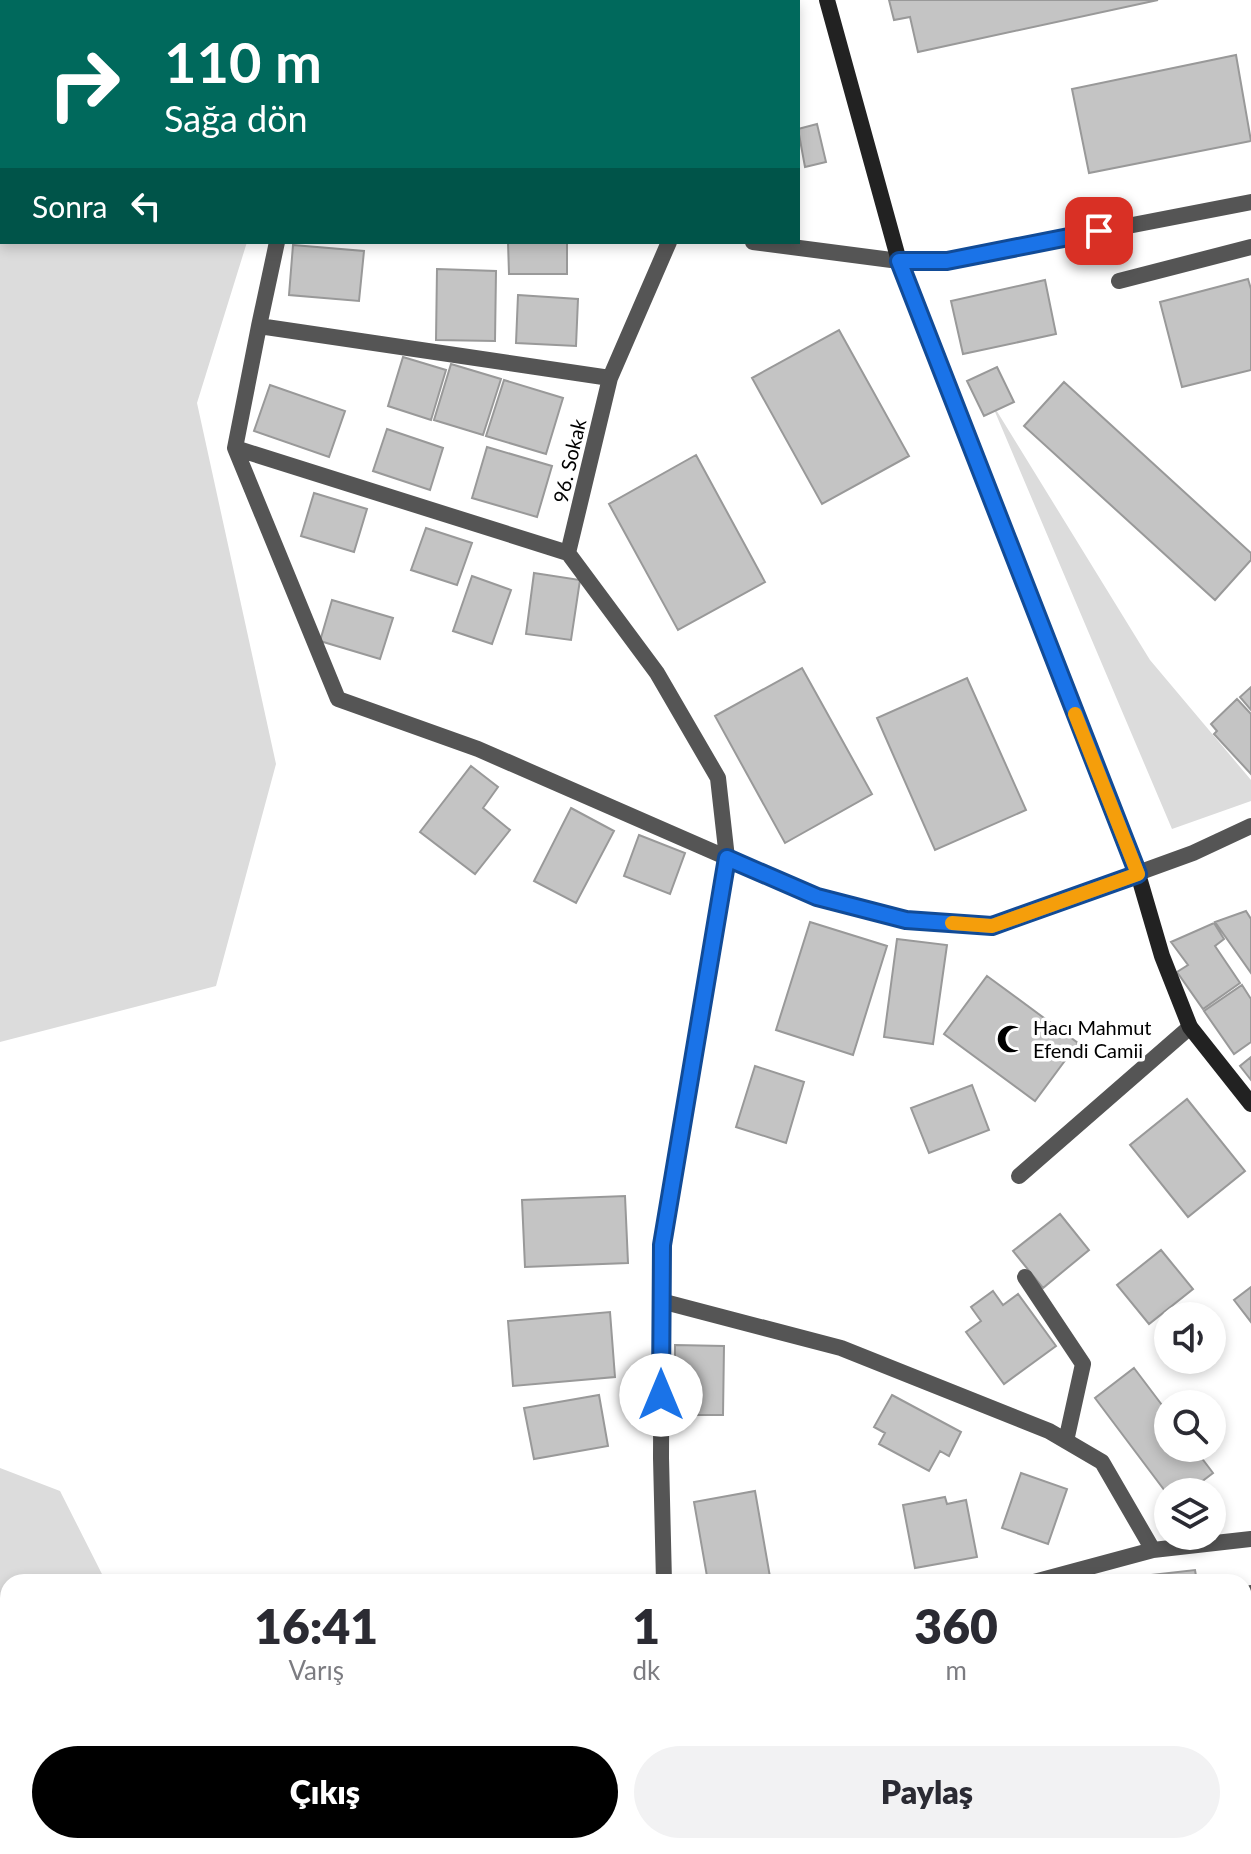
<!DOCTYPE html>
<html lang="tr">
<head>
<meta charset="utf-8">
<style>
	:root { --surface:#fff; --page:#f2f2f3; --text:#2b2b33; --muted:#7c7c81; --accent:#000 }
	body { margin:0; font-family:Lato,sans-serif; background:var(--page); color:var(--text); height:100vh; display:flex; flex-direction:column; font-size:30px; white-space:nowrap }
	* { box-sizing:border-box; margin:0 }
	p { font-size:26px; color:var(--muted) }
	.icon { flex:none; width:44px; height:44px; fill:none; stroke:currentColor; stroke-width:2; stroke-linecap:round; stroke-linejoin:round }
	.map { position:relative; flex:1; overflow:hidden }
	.drawer { position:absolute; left:0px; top:1574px; width:1252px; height:280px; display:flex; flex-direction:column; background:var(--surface); border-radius:24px 24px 0 0; box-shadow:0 4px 12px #0003 }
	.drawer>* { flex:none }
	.hud { position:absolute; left:0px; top:0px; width:800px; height:244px; box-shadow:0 4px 12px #0003; background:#00695c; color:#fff; overflow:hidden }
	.controls { position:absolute; left:1154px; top:1302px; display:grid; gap:16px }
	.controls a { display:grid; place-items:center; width:72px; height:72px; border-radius:50%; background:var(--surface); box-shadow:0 4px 12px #0003; font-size:40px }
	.pin { position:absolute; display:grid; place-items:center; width:68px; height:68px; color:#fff; margin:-34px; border-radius:16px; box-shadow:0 4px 12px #0006 }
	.me { position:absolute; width:88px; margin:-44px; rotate:0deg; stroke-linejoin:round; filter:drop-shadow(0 0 6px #0008) }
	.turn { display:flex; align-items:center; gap:28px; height:168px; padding:0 32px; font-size:36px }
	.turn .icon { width:104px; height:104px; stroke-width:2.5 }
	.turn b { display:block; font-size:56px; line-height:68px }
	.then { display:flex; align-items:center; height:76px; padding:0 32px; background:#0003; gap:16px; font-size:30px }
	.eta { display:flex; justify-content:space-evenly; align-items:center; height:136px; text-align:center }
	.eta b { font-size:48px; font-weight:800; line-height:56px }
	.cta { display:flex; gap:16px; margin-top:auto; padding:16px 32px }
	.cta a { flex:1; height:92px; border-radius:48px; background:var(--accent); color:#fff; font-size:32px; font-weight:800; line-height:92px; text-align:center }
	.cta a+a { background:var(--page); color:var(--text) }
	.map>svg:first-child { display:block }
	.green { fill:#dcdcdc }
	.building { fill:#c4c4c4; stroke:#999; stroke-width:2 }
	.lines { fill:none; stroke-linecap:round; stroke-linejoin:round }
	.lane { stroke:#555; stroke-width:16 }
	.street { stroke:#555; stroke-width:16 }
	.secondary { stroke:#222; stroke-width:16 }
	.route-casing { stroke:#114b97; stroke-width:20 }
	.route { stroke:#1a73e8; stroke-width:14 }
	.slow { stroke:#f59e0b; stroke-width:14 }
	.labels { text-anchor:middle; stroke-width:7; stroke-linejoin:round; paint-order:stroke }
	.street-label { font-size:20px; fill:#000; stroke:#fff }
	.poi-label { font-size:20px; fill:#000; stroke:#fff; text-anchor:start }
</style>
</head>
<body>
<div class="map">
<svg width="1251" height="1854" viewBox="0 0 1251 1854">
	<rect width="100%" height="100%" fill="#fff"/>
	<path class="green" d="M0 0 268 2H2V242H247L197 403 276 764 216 986 0 1042Z
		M990 400 1150 660 1251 780V801L1172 829Z
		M0 1468 60 1491 106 1582H8V1846H242L246 1854H0Z"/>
	<path class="building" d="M307 0H351V2H307Z
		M460 0H514V2H460Z
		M665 0H743V2H665Z
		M889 0H1158L918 52 910 17 894 20Z
		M1236 55 1251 141 1089 173 1072 89Z
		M817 124 826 162 805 167 798 129Z
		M508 242H567V274H509Z
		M293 245 364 251 359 301 289 295Z
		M437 269 496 271 495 341 436 340Z
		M1248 279 1251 289V370L1182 387 1160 302Z
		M1045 280 1056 334 963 354 951 301Z
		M518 295 578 299 576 346 516 343Z
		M839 330 909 456 822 504 752 378Z
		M403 357 446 370 431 420 388 406Z
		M451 364 501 379 483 435 434 420Z
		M997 367 1014 402 984 416 967 381Z
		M504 380 563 398 546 454 486 436Z
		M1064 382 1251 553V560L1215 600 1024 426Z
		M270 385 345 411 329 457 254 431Z
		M387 429 443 448 430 490 373 471Z
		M487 447 552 466 537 517 472 498Z
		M696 455 765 582 678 630 609 504Z
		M314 493 367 509 354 552 301 536Z
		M426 528 472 543 457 585 411 570Z
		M534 573 580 580 571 640 526 634Z
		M472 576 511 590 492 644 453 631Z
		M332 600 393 618 380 659 320 641Z
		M802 668 872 794 785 843 715 716Z
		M967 678 1026 810 935 850 877 718Z
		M1251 687V710L1240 697Z
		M1237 699 1251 714V774L1214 734 1217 731 1211 724Z
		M471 766 498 787 483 808 510 830 475 874 420 832Z
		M571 808 614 831 576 903 534 881Z
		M639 835 685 853 670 894 624 876Z
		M1246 911 1251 919V973L1215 922Z
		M810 922 887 946 853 1055 776 1030Z
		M1214 923 1224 939 1215 946 1240 983 1203 1009 1177 972 1188 965 1171 942Z
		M897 939 947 945 933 1044 884 1037Z
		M987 976 1078 1043 1035 1101 944 1034Z
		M1242 985 1251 999V1042L1234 1054 1204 1011Z
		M1251 1057V1080L1240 1066Z
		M755 1066 804 1082 786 1143 736 1127Z
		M972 1085 989 1130 929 1153 911 1108Z
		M1187 1099 1245 1171 1188 1217 1130 1145Z
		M625 1196 628 1263 525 1267 522 1200Z
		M1060 1214 1089 1250 1043 1288 1013 1251Z
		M1161 1250 1193 1289 1149 1324 1117 1285Z
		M1251 1287V1322L1234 1300Z
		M993 1291 1003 1305 1018 1294 1056 1346 1004 1384 966 1332 981 1321 971 1307Z
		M610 1312 615 1377 513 1386 508 1321Z
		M675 1345 724 1346 723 1415H675Z
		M1134 1368 1168 1413V1448H1194L1213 1473 1188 1492H1168V1495L1095 1398Z
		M599 1395 608 1446 534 1459 524 1408Z
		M892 1395 961 1432 949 1456 940 1451 929 1471 879 1444 885 1433 874 1427Z
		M1021 1473 1067 1489 1048 1544 1002 1528Z
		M755 1491 770 1577 741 1582H708L694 1502Z
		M945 1497 947 1504 966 1500 977 1557 915 1568 903 1505Z
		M1195 1570 1197 1582H1143V1576Z
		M219 1846H310L299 1854H208Z
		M445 1846H500L507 1854H436Z
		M607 1846H671L673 1852 665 1854H609Z
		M1082 1846H1171L1173 1854H1084Z"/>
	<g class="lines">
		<path class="lane" d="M1119 281 1251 247"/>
		<path class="street" d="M295 0 296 2
			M753 242 899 261H947L1251 202
			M259 326 277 242
			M235 448 338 699 478 749 817 897 906 920 992 926 1193 853 1251 826
			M568 553 610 378
			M1019 1176 1190 1027
			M1025 1277 1083 1364 1066 1441
			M661 1301 841 1348 1049 1431 1102 1462 1153 1550
			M664 1582 661 1458 662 1245 727 858 718 778 657 673 568 553 235 448 259 326 610 378 669 242
			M1034 1582 1153 1550 1251 1539
			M1244 1624 1251 1593
			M691 1846 692 1854
			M885 1846 886 1854
			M341 1854 345 1850 344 1846
			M932 1854 962 1846
			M1196 1854 1197 1846"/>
		<path class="secondary" d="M827 0 899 261 1138 874 1162 956 1190 1027 1251 1104"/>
	</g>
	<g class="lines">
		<defs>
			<path id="route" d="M661 1395 662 1245 727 858 817 897 906 920 992 926 1138 874 899 261H947L1099 231"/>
		</defs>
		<use href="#route" class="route-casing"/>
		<use href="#route" class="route"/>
		<path class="slow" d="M952 923 992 926 1138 874 1075 714"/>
	</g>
	<defs>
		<symbol id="mosque-bare" viewBox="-9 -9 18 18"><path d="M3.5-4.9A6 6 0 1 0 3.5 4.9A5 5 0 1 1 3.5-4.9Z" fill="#000" stroke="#fff" stroke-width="2.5" paint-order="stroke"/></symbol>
	</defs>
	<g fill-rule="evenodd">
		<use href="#mosque-bare" x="991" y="1019" width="40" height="40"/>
	</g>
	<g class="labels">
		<g class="street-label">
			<text transform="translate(570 461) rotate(-77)" y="7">96. Sokak</text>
		</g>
		<g class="poi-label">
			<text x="1033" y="1035">Hacı Mahmut<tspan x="1033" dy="23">Efendi Camii</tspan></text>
		</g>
	</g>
</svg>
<div class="controls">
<a><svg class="icon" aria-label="sound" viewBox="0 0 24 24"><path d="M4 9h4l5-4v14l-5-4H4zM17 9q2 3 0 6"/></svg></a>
<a><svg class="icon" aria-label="search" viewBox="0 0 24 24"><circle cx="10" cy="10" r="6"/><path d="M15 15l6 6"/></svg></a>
<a><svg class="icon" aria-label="layers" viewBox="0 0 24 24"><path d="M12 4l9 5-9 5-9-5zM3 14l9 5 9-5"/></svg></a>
</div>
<div class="pin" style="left:1099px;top:231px;background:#d93025"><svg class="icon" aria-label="arrive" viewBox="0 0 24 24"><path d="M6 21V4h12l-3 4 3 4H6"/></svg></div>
<svg class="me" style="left:661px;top:1395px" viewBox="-20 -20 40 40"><circle r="19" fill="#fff"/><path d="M0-13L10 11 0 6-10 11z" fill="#1a73e8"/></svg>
<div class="hud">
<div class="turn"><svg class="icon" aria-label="right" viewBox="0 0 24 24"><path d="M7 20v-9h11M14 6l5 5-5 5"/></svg><div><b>110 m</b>Sağa dön</div></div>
<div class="then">Sonra<svg class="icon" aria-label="left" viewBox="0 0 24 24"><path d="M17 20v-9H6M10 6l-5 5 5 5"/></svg></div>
</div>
<section class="drawer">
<div class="eta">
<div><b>16:41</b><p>Varış</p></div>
<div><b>1</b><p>dk</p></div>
<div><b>360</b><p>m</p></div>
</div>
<div class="cta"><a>Çıkış</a><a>Paylaş</a></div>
</section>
</div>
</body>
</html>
